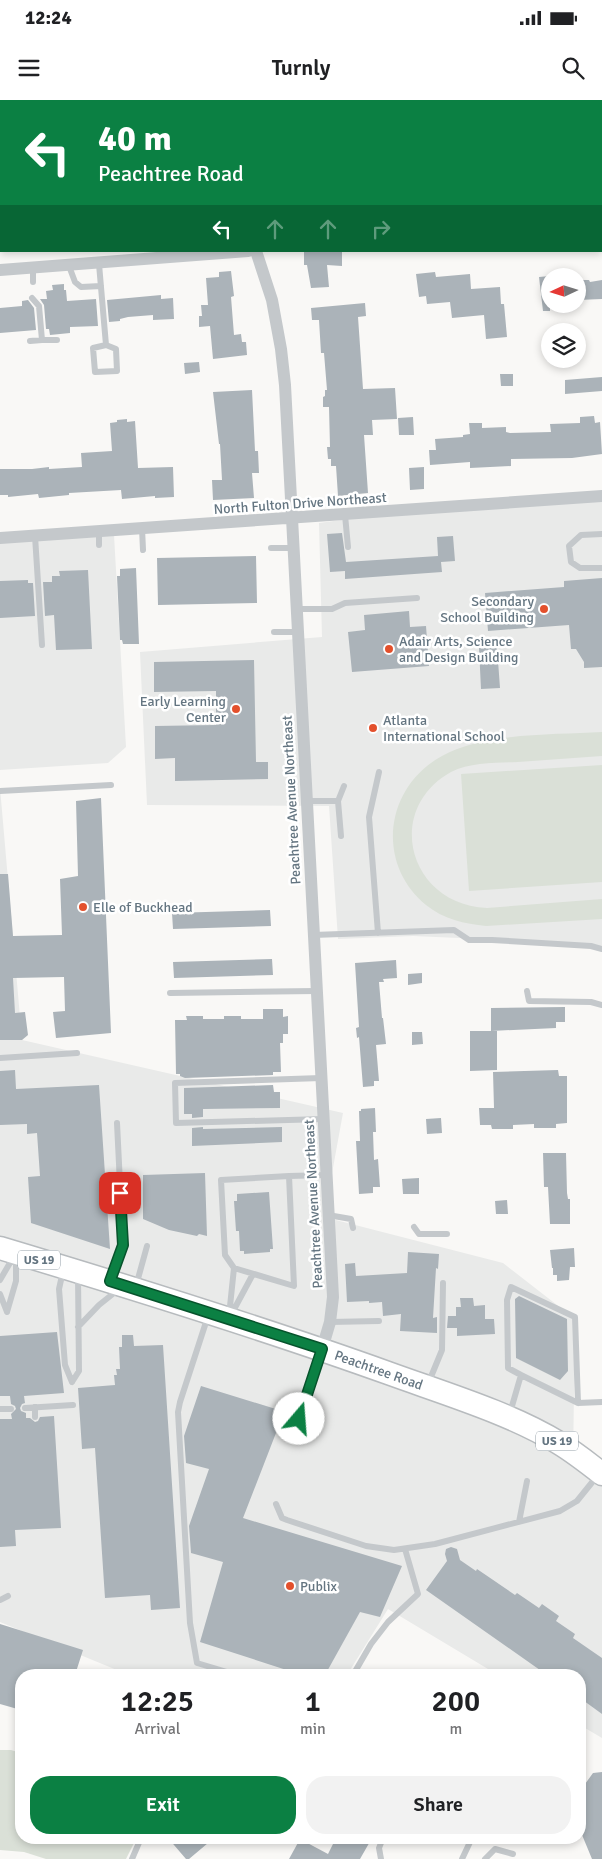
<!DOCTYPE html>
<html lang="en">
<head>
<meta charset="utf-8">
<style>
	:root { --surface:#fff; --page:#f2f2f2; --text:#202124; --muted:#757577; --accent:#0b8043 }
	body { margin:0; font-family:Signika,sans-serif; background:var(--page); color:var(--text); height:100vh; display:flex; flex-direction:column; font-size:19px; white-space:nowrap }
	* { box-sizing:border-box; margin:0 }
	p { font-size:16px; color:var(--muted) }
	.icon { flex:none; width:28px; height:28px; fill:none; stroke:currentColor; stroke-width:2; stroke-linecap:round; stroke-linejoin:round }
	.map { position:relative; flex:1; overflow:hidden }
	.details { position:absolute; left:15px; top:1569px; width:571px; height:175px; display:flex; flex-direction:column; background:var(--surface); border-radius:20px; box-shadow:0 2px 8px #0003 }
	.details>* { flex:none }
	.banner { position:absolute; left:0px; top:0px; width:602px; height:152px; box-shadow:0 2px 8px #0003; background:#0b8043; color:#fff; overflow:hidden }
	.needle { width:32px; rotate:266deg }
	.tools { position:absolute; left:541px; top:168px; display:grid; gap:10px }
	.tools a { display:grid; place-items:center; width:45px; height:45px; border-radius:50%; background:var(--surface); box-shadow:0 2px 8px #0003; font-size:25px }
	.pin { position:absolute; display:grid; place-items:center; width:42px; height:42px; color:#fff; margin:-21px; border-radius:10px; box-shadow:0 2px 8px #0006 }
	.me { position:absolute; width:55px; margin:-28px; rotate:18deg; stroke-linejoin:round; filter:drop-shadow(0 0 4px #0008) }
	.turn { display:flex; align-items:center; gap:18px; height:105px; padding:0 15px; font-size:22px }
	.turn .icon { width:65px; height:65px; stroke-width:2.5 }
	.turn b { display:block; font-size:35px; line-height:42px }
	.lanes { display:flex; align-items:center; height:48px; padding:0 15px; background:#0003; justify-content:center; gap:25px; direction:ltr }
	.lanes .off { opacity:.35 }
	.eta { display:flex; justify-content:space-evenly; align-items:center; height:85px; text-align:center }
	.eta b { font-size:30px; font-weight:600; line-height:35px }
	.primary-button { display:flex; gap:10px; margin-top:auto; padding:10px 15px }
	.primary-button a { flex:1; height:58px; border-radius:20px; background:var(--accent); color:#fff; font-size:20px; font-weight:600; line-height:58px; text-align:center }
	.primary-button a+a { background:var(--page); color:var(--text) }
	.status { display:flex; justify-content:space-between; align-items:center; height:35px; padding:0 25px; background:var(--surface); direction:ltr }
	.status svg { height:14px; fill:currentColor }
	header { display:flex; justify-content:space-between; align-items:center; height:65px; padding:0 15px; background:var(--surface); font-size:22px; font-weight:600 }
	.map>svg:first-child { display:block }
	.built { fill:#e9eae9 }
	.green { fill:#dae0d7 }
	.building { fill:#abb3b9 }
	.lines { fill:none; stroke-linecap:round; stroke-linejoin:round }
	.highway-casing { stroke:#b7bbbe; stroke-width:25 }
	.lane { stroke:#c4c8cb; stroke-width:6 }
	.street { stroke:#c4c8cb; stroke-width:12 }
	.highway { stroke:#fff; stroke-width:22 }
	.route-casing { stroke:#07532c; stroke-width:12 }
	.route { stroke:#0b8043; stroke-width:9 }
	.poi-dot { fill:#e3502c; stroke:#fff; stroke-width:2 }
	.labels { text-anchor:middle; stroke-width:5; stroke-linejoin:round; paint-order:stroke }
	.shield { fill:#fff; stroke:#929ea7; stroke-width:1 }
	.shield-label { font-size:12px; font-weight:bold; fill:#647581 }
	.street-label { font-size:14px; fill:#647581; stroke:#fff }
	.poi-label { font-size:14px; fill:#647581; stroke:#fff; text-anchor:start }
</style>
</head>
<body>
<div class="status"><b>12:24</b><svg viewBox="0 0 49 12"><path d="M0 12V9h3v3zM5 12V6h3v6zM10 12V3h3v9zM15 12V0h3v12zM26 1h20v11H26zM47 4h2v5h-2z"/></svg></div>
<header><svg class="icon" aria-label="menu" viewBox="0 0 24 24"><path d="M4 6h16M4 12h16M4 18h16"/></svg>Turnly<svg class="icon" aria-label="search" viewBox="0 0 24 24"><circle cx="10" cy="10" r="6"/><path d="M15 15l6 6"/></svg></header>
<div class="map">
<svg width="602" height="1759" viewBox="0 0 602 1759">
	<rect width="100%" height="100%" fill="#f9f8f6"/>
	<path class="built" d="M602 396V848L595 844 413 836 338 839 329 706 147 705 140 552 322 537 319 423 415 410Z
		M114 435 126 647 108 663 0 670V443Z
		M0 688 22 940 343 1013 324 1117 503 1163 575 1219 573 1362 602 1384V1638L580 1625V1575H498L388 1509 347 1575H129L0 1522Z"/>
	<path class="green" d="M602 632V656C574 658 546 660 518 662 497 663 471 662 451 672 383 710 409 805 487 808L602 799V819L486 826C465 824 443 819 426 805 375 763 385 687 442 656 485 632 554 635 602 632Z
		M602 665V782L469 791 461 674Z
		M0 1650H11L21 1653V1738H94L112 1743 125 1738 134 1743 126 1759H46L24 1752 0 1750Z"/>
	<path class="building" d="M304 151H342V166L327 165 329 187 311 188 307 165H304Z
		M231 171 234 196 231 197 234 235 241 234 242 242H246L247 255 213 259 210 226 199 227V216H202L201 205H208L206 178 219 177V172Z
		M435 172 436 177 470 174 471 189 500 187 501 204H504L507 237 486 239 484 215 452 218 450 202 427 204 426 196 419 197 416 174Z
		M550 176V211H543L539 177Z
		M578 180H589L590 182 602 180V199L578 200Z
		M64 184V190H66L67 201 96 199 98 226 70 227V233L50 235 49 229H46L44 205 40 199H47L46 191 53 190 52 185Z
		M161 195V199L173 198 174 219 153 220V215L128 217 120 219V221L109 222 107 200Z
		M28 200 34 208 36 230 0 233V208L22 206V201Z
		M365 203 366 216 358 217 363 289 395 288 397 319 372 320 373 335H364L368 393 338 396 336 366H331V359H328L327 347H330L329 307H323V297L325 296V290H327L324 253H321L319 220H312L311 208Z
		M199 262 200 272 185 274 184 263Z
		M500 274H513V286H501Z
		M602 277V291L565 294V280Z
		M252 290 255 351H258L259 373H252L254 398 213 400 212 380H222L220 344H219L213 292Z
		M594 316 595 323 600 322 602 354 572 358 511 359V366L470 368V362L430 365 429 350H436L435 339 463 337V335L470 334 469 323H482V328L506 327V332L510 333 551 332 550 324 580 323V317Z
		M413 317 414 335H399L398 318Z
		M127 319V322L135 321 138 368 173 367 174 397 155 398V396L122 399 121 390 69 393V395L39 398 38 394 8 397V395H0V369H32L49 367V369L82 367 81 353 112 351 110 323 117 322V320Z
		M424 367V389L410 390 409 368Z
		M342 433 346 462 438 456 437 437 453 436 455 461 441 462 442 472 345 479V471L330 472 327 434Z
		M256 456 257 503 158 505 157 458Z
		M136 468 139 544H123L122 540H120L117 476H120V469Z
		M88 470 92 549 56 550 54 515 45 516 43 482H52V476H60L59 471Z
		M602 478V567L584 568V562L576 549H571L569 525 488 531 485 493 564 487V481Z
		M28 480V483H33L35 516 0 518V481Z
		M409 511 410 527 426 526 429 566 352 572 348 532 365 530 364 515Z
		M497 547 500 588 481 589 479 548Z
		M254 560 256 662H268V679L175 681V658L155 659V626L216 625V591L154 592V562Z
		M101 698 111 933 56 938 53 912 65 911 64 877 13 878 15 913 25 912 28 935 22 940H0V774H8L13 836 62 835 60 779 78 776 76 701Z
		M270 810 271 826 173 829 172 813Z
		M272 859 273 875 174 878 173 862Z
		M396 860 397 878 383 879 384 882H379L382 918H383L386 944 376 945 379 981H374V986L363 987 359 937 357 938 356 928 359 927 355 863Z
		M422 873V883L408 885V874Z
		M565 907V922H556V928L491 931V908Z
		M263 909H283V917L288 916V934H283V943H280L281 972H273V975L185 978 180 976V974H176L175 920H187L186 916H203V919H224V916H241V919H263Z
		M470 931H497V970L470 971Z
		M412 932H422L423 944 412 945Z
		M15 970 16 989 99 985 110 1149 31 1123 28 1077 40 1076 37 1033 27 1034V1024L0 1025V971Z
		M558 970 559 976H567V1023L556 1024V1028H534V1024L513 1025V1029H492L491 1025H480L479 1008H494L493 972Z
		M273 985 274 992H280V1008L203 1009V1017L192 1018V1014H184V988Z
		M375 1008 376 1032H373L374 1060 378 1059 380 1087H373V1093L359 1094 356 1041H360L359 1011H361V1009Z
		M441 1018 442 1033 427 1034 426 1019Z
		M203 1027V1029L282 1027V1042L192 1046V1028Z
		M543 1053H566L567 1093 568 1099H570V1124H550L548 1087H544Z
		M205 1073 207 1136 199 1134 197 1136 169 1130 143 1119V1075Z
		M419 1078V1094H403L402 1079Z
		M269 1092 273 1149H270V1152L244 1154V1151H240L239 1131H236L234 1101H237V1094Z
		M507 1100 508 1114H496L495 1101Z
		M574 1148 575 1167H570L569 1180 557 1181V1175H553V1168H552L550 1150Z
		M408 1152 439 1154 438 1169 436 1168 433 1218 437 1217V1233L400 1231 401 1214 383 1216 382 1202 369 1203V1201L347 1202 345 1164 355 1163 356 1176 407 1173Z
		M519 1196 567 1219 568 1271 560 1280 516 1258 515 1199Z
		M460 1198H473L474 1206 485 1205V1219H494L495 1234 457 1236V1228H447L448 1216H456V1207H461Z
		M57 1232 64 1293 24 1296 25 1303 22 1304 20 1308 21 1311 26 1313V1318H30L35 1322 38 1321 40 1317 54 1316 61 1428 15 1430 16 1446 0 1447V1319H12L11 1314 16 1309 15 1306 11 1304 10 1296H0V1236Z
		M122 1235H133L134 1246 163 1245 180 1508 151 1510 150 1495 105 1498 95 1348 82 1349 78 1288 115 1285 114 1275H117L116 1269H120L119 1247H122Z
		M201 1286 279 1310 281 1320 243 1418 402 1466 380 1517 360 1512 325 1575H302L200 1542 223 1462 191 1453 189 1426 209 1369 186 1363 184 1336Z
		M451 1447 457 1449 460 1460 476 1471 477 1469 515 1495 517 1493 539 1508 542 1504 559 1516 556 1521 575 1534 573 1538 602 1558V1614L580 1598V1575H547L426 1490 447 1461 445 1454 446 1449Z
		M0 1524 83 1550 75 1575H21V1610L0 1604Z
		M602 1672V1759H592L580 1730V1691L593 1673Z
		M168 1738H214L189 1759H186Z
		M336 1738H372L360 1759H289L300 1739 328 1754Z"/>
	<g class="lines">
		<defs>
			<g id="highway">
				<path id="s1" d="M0 1148C130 1187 260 1227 388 1273 443 1293 510 1313 559 1343 574 1352 588 1363 602 1374"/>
			</g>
		</defs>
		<use href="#highway" class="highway-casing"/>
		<path class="lane" d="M99 164 106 245
			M69 166 75 182 81 187 101 186
			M33 182V168
			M42 240H57
			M30 241 42 240 39 206 32 198
			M106 245 116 249 117 271 95 272 93 248Z
			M345 415 348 447
			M142 428 143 450
			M602 434 581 435 569 446 571 462 580 468H602
			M35 436 42 545
			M99 445V431
			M271 448H293
			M296 509H332L345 503 417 498
			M274 532H297
			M0 691 111 685
			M307 701H338
			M341 736 338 701 344 686
			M378 833 369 717 379 672
			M313 835 454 830 469 840H492L591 846 602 849
			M527 891 529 901 591 902 602 905
			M170 893 316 891
			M0 958 77 953
			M321 978 175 983 176 1023 323 1019
			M328 1115 351 1119 353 1128
			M414 1127 419 1134H447
			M234 1168 294 1186 289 1076
			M63 1171 59 1189 65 1265 72 1282
			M111 1178 123 1145 117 1023
			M0 1180 14 1156
			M136 1186 147 1146
			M0 1194 7 1212
			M7 1212 16 1181V1157
			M231 1215 253 1174
			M208 1216 180 1302 178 1312 190 1523 197 1563 237 1575
			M229 1216 234 1168 225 1155 221 1080 289 1076 326 1075
			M330 1222 379 1221
			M78 1227 99 1205 119 1189
			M521 1275 508 1268 507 1200 511 1187 575 1217 578 1303 602 1302
			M72 1282 79 1271 78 1176
			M428 1284 442 1250 443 1183
			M35 1307V1317
			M25 1308 73 1305
			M0 1309H11
			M510 1313 521 1275 578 1303
			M299 1319 321 1253
			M276 1404 282 1418 287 1420 366 1446 394 1450 435 1444 560 1411 577 1401 598 1375
			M519 1422 527 1381
			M0 1500 8 1496
			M353 1575 371 1544 388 1522 418 1494 405 1449
			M132 1759 141 1738
			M381 1759 379 1748 383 1738
			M462 1759 471 1740
			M485 1759 495 1749 513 1754"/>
		<path class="street" d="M214 0 215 1
			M601 137H602
			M256 151 272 200 281 249 285 285 333 1197 330 1222 322 1249
			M0 170 248 151
			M0 438 602 396"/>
		<use href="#highway" class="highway"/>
	</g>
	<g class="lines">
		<defs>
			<path id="route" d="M120 1093 123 1145 110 1181 322 1249 299 1319"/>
		</defs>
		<use href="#route" class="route-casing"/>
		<use href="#route" class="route"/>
	</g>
	<g class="poi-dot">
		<circle cx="544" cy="509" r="5"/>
		<circle cx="389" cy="549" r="5"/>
		<circle cx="236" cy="609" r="5"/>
		<circle cx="373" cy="628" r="5"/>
		<circle cx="83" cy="807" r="5"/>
		<circle cx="290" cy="1486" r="5"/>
	</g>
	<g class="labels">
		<g class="shield">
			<rect x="18" y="1150.5" width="42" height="19" rx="4"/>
			<rect x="536" y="1331.5" width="42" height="19" rx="4"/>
		</g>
		<g class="shield-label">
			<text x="39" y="1164">US 19</text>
			<text x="557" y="1345">US 19</text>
		</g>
		<g class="street-label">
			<text transform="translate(300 403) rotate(-4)" y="5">North Fulton Drive Northeast</text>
			<text transform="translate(291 700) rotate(-93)" y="5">Peachtree Avenue Northeast</text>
			<text transform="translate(313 1104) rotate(-93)" y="5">Peachtree Avenue Northeast</text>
			<text dy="5" stroke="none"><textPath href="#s1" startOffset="398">Peachtree Road</textPath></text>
		</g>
		<g class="poi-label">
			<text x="534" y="506" text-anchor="end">Secondary<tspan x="534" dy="16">School Building</tspan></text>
			<text x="399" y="546">Adair Arts, Science<tspan x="399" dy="16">and Design Building</tspan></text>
			<text x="226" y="606" text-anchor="end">Early Learning<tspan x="226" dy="16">Center</tspan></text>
			<text x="383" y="625">Atlanta<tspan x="383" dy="16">International School</tspan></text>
			<text x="93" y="812">Elle of Buckhead</text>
			<text x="300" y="1491">Publix</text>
		</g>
	</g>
</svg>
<div class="tools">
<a><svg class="needle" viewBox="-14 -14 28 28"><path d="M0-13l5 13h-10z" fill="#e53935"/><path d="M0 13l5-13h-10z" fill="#757577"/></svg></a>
<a><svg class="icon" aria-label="layers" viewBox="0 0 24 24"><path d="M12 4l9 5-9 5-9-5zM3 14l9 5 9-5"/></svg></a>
</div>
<div class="pin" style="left:120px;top:1093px;background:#d93025"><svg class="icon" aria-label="arrive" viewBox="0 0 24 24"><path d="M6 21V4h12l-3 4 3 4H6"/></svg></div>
<svg class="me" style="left:299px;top:1319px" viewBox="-20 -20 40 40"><circle r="19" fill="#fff"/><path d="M0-13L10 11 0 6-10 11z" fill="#0b8043"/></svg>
<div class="banner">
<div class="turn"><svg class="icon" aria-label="left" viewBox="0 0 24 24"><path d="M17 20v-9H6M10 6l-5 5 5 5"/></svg><div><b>40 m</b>Peachtree Road</div></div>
<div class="lanes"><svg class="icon" aria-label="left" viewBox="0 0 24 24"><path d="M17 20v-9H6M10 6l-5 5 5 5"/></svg><svg class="icon off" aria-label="ahead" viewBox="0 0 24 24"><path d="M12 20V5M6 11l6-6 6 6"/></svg><svg class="icon off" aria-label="ahead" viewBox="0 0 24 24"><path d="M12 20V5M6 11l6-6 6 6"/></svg><svg class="icon off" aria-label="right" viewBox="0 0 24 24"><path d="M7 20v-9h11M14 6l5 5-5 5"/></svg></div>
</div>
<section class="details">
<div class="eta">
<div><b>12:25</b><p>Arrival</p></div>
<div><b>1</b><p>min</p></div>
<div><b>200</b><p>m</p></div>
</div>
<div class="primary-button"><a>Exit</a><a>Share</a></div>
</section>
</div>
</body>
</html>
